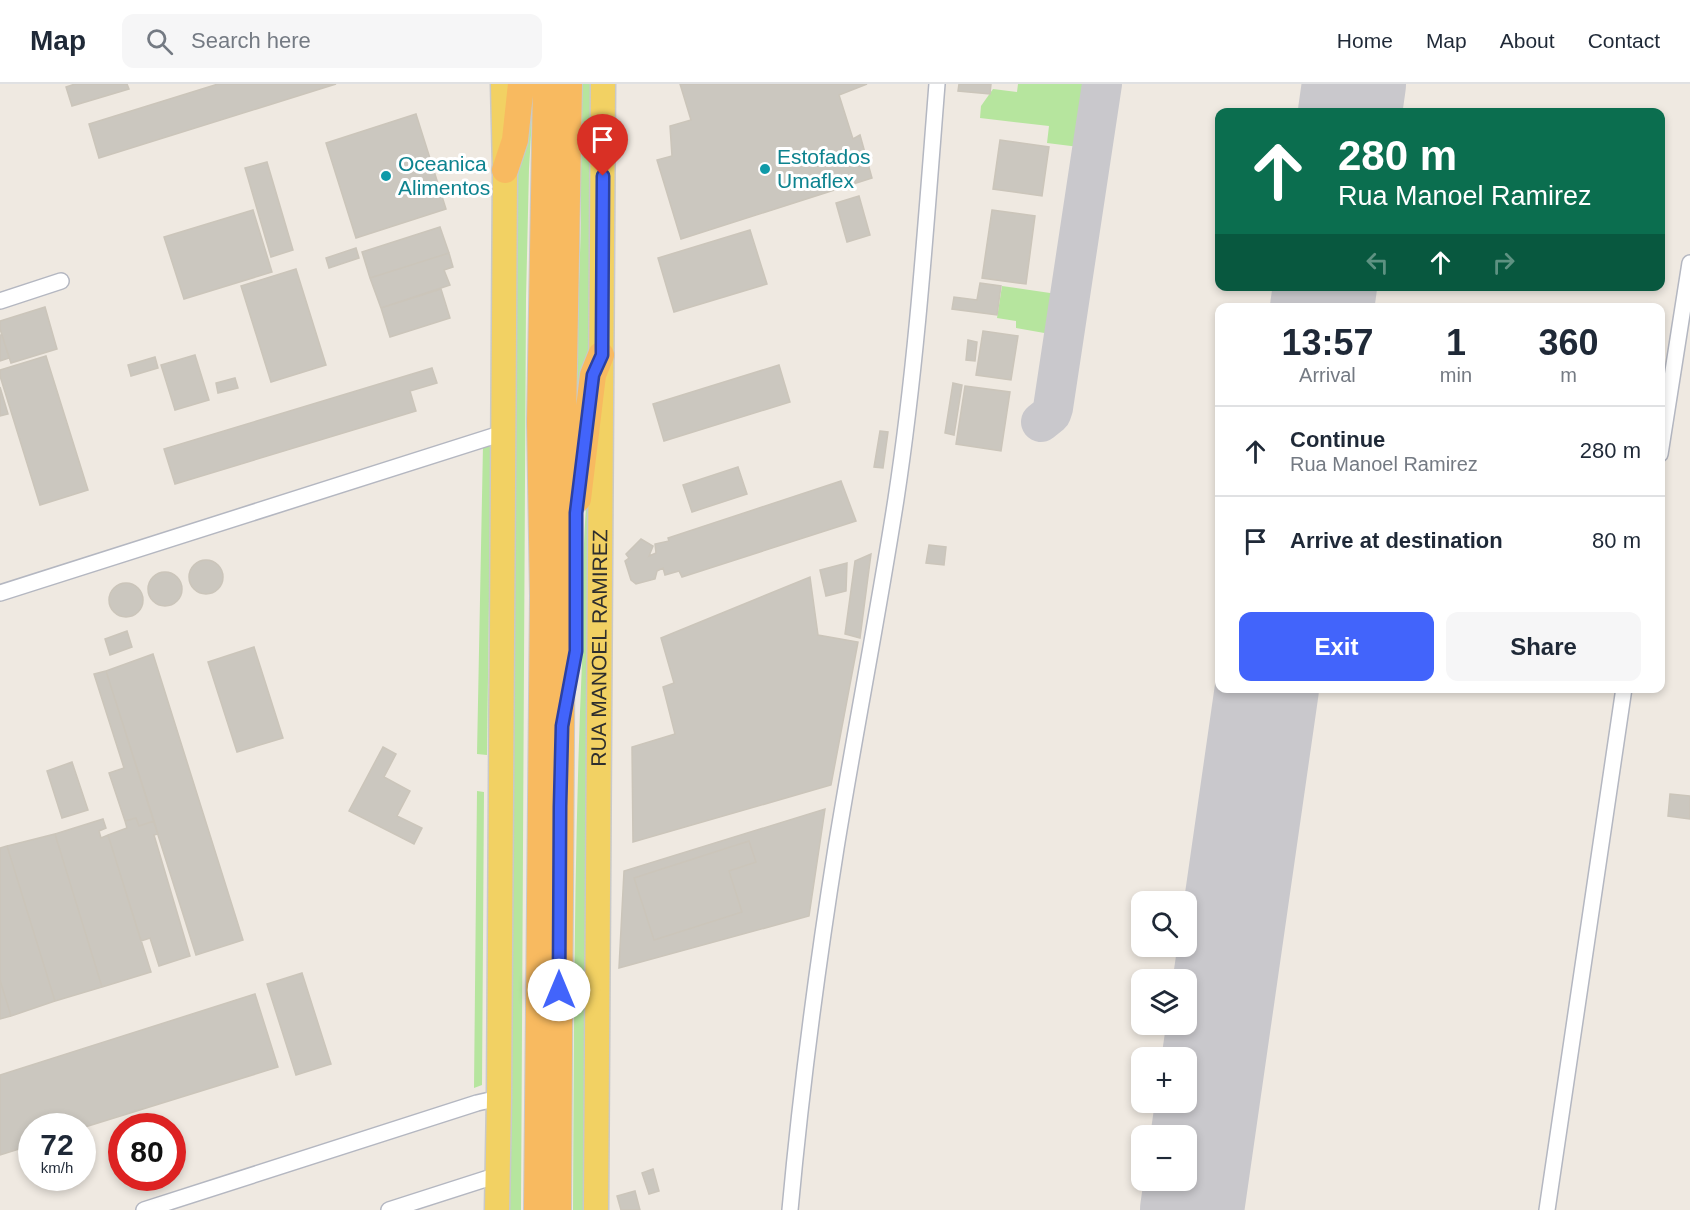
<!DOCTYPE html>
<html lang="en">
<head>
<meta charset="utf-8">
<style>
	:root { --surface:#fff; --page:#f6f6f7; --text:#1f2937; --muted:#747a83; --line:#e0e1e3; --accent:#4264fb }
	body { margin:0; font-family:Helvetica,sans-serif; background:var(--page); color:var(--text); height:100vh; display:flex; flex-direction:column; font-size:22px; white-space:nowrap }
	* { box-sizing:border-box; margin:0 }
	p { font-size:20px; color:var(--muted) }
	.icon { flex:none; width:33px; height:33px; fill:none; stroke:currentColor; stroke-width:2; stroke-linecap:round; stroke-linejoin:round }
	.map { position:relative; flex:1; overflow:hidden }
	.side { position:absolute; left:1215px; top:219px; width:450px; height:390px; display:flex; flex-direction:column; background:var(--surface); border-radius:12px; box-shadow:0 3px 9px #0003 }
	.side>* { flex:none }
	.banner { position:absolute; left:1215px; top:24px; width:450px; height:183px; border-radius:12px; box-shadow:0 3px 9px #0003; background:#0b6e4f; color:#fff; overflow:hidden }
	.fabs { position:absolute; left:1131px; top:807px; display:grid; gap:12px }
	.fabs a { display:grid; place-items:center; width:66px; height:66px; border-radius:12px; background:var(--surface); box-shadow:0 3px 9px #0003; font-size:30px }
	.speed { position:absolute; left:18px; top:1029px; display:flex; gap:12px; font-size:30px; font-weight:700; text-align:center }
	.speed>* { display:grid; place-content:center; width:78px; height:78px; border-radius:50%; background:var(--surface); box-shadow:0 3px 9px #0003; line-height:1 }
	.speed small { font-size:15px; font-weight:400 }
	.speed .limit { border:9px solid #d22; background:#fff; color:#111 }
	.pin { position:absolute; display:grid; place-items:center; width:51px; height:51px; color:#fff; margin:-62px -26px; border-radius:50% 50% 50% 0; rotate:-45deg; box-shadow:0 0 6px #0007 }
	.pin .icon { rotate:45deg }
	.me { position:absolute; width:66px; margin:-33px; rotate:0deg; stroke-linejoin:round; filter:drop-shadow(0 0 4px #0008) }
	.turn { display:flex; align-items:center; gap:21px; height:126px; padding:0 24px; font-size:27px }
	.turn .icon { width:78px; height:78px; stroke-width:2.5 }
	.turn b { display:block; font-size:42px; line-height:51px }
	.lanes { display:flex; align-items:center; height:57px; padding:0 24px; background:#0003; justify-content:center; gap:30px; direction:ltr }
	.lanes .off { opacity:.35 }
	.eta { display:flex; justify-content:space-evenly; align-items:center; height:102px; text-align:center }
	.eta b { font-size:36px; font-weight:700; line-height:42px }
	.button { display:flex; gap:12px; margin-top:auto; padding:12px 24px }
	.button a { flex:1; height:69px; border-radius:12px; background:var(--accent); color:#fff; font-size:24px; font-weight:700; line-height:69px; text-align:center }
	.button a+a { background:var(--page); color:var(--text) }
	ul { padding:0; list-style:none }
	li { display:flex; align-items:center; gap:18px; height:90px; padding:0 24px; border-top:2px solid var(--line) }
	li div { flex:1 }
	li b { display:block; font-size:22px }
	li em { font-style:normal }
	header { display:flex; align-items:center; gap:36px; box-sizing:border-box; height:84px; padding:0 30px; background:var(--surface); border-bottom:2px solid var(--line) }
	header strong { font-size:28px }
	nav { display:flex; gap:33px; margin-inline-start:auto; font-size:21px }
	.search { width:420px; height:54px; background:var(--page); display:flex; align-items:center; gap:15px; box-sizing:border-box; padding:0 21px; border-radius:12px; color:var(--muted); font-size:22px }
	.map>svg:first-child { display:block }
	.green { fill:#b6e59e }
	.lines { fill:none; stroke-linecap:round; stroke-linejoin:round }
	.taxiway { stroke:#c9c8cc; stroke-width:40 }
	.runway { stroke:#c9c8cc; stroke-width:104 }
	.building { fill:#cbc7bf; stroke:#cbc5ba; stroke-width:1.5 }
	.minor-casing { stroke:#b4b7c1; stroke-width:18 }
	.primary-casing { stroke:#c9c9c9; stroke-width:27 }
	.trunk-casing { stroke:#c9c9c9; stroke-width:28 }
	.minor { stroke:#fff; stroke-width:15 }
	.primary { stroke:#f2d163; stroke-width:24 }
	.trunk { stroke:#f8ba60; stroke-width:26 }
	.route-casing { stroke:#2b41a3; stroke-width:15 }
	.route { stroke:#4264fb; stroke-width:10 }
	.culture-dot { fill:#0f9aa8; stroke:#fff; stroke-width:2 }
	.labels { text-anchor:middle; stroke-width:6; stroke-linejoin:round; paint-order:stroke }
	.culture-label { font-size:21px; fill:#0d838f; stroke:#fff; text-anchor:start }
	.street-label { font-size:21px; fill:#2e2e2e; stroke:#fff }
</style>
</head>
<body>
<header>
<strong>Map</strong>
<div class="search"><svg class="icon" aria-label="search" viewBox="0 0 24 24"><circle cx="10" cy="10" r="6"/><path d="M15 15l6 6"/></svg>Search here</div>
<nav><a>Home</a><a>Map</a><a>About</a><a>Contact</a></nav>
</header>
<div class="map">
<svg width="1690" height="1126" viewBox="0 0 1690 1126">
	<rect width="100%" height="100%" fill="#efe9e1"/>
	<path class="green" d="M534 0 529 85 526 215 521 1126H507L517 95 527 25Z
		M581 0H594L592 243 577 349 574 348 581 139Z
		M1018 0H1088L1079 63 1047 59 1049 42 980 34 981 22 993 5 1017 8Z
		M1002 202 1057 210 1050 250 1016 244V237L997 234Z
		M491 360 487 671 477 670 483 361Z
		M591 378 587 1126H573C574 943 574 760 582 578 584 511 581 444 591 378Z
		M477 707 484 708 482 1001 474 1004Z"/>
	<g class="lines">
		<path class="taxiway" d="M1041 338 1051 330 1053 324 1102 0"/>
		<path class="runway" d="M1350 28 1354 0
			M1322 224 1325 202
			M1192 1126 1267 604"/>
	</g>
	<path class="building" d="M75 0H127L129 5 72 22 66 3Z
		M218 0H336L99 74 89 40Z
		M680 0H867L839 11 853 55 860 51 872 94 681 155 657 76 672 72 670 42 691 36Z
		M959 0H991L990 10 958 7Z
		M416 30 446 125 356 154 326 59Z
		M1000 56 1049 63 1042 112 993 105Z
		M267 78 293 166 271 173 245 84Z
		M859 112 870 151 847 158 836 119Z
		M253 126 272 188 184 215 164 153Z
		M992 126 1035 132 1026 200 982 194Z
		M440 143 449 169 370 194 362 168Z
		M750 146 767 200 674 228 658 174Z
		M356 164 359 174 329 184 326 174Z
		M449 169 453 183 444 186 450 201 381 224 370 194Z
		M296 185 326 281 271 298 241 202Z
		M980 199 1001 202 997 231 952 225 954 213 977 216Z
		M441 205 450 234 390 253 381 224Z
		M45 223 57 265 11 279 0 245V237Z
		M983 247 1018 252 1011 296 976 291Z
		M0 251H2L9 274 0 277Z
		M968 256 977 258 975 277 966 276Z
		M195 271 209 316 175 326 161 281Z
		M46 272 88 406 40 421 0 292V286Z
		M155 273 158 284 131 292 128 281Z
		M779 281 790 318 664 357 653 320Z
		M432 284 437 299 410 307 416 327 175 400 164 365Z
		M235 294 238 304 218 309 216 299Z
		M953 299 962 301 954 351 945 349Z
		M965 302 1010 308 1001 367 956 360Z
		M0 303 8 330 0 332Z
		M880 347 888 348 883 384 874 383Z
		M738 383 747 410 692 428 683 401Z
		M841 397 856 437 682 493 679 487 665 491 663 484 657 487 655 495 636 500 631 496 625 477 629 474 626 470 641 455 653 462 649 472 656 469 655 460 669 457 668 454Z
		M929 461 946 463 944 481 926 479Z
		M871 470 860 554 845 550 855 477Z
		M189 493a17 17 0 1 1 34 0a17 17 0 1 1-34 0Z
		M847 479 846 507 826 512 820 486Z
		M148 505a17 17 0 1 1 34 0a17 17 0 1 1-34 0Z
		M810 493 818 551 858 558 831 701 633 758 632 663 675 650 663 603 674 599 661 554Z
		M109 516a17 17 0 1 1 34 0a17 17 0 1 1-34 0Z
		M127 547 132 563 110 571 105 555Z
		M254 563 283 654 237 668 208 578Z
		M153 570 243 856 196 871 106 587Z
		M106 587 154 737 139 742 136 734 125 737 109 689 124 684 94 590Z
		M383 663 396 670 384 693 410 707 397 732 422 744 414 760 349 727Z
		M72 678 88 726 62 734 47 687Z
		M1670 710 1690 712V735L1668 732Z
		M825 725 809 832 619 884 624 787Z
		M136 734 139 742 154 737 158 750 154 751 190 872 159 882 150 854 141 857 108 751 127 744 125 737Z
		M103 735 106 744 99 747 101 754 108 751 151 888 102 903 55 750Z
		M55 750 102 903 55 917 7 762Z
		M749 757 756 778 729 787 742 828 654 856 634 794Z
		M7 762 55 917 11 932 0 896V764Z
		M302 889 331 980 296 991 267 900Z
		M0 896 11 932 0 935Z
		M255 910 278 983 82 1044V1042H32V1061L0 1071V991Z
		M653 1085 659 1107 649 1110 642 1089Z
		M635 1107 640 1126H621L617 1112Z"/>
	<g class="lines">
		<defs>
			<path id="minor" d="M0 217 61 197
				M1660 370 1690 179
				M0 509 503 349
				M144 1126 477 1019 499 1014
				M389 1126 498 1091
				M790 1126C801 1005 817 884 836 764 855 647 878 531 896 415 917 277 926 139 937 0
				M1547 1126 1624 604"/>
			<g id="primary">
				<path d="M497 1126 499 1014 505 86 503 0"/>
				<path id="s1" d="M596 1126 603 0"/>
			</g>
			<path id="trunk" d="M505 86 515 56 521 0
				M578 415 593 291 601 271
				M537 1126 543 512 540 338 546 0
				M558 1126 563 338 569 0"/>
		</defs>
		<use href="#minor" class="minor-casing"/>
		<use href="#primary" class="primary-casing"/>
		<use href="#trunk" class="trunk-casing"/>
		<use href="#minor" class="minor"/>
		<use href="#primary" class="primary"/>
		<use href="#trunk" class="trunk"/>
	</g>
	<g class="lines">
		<defs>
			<path id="route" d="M559 906 560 723 562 642 576 567V429L593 291 602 271 603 92"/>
		</defs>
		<use href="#route" class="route-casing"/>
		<use href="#route" class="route"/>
	</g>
	<g class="culture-dot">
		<circle cx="765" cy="85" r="6"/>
		<circle cx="386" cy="92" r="6"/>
	</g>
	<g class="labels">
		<g class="culture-label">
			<text x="777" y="80">Estofados<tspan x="777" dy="24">Umaflex</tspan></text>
			<text x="398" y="87">Oceanica<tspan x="398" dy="24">Alimentos</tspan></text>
		</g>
		<g class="street-label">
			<text dy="7" stroke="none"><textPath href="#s1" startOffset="562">RUA MANOEL RAMIREZ</textPath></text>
		</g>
	</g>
</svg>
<div class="fabs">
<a><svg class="icon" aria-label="search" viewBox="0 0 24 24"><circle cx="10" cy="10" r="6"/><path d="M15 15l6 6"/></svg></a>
<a><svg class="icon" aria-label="layers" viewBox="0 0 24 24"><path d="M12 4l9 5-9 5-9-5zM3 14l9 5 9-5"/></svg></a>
<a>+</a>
<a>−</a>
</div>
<div class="speed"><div>72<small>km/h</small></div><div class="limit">80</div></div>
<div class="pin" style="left:603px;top:92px;background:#d93025"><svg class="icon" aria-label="arrive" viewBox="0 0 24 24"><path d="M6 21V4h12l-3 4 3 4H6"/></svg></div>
<svg class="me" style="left:559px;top:906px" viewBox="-20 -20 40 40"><circle r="19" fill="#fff"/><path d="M0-13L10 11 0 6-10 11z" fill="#4264fb"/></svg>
<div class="banner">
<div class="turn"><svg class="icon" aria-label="ahead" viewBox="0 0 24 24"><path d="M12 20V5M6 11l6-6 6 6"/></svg><div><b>280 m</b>Rua Manoel Ramirez</div></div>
<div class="lanes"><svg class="icon off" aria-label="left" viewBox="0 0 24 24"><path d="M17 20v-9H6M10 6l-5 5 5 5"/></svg><svg class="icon" aria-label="ahead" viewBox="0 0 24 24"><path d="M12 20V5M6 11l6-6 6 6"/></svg><svg class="icon off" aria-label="right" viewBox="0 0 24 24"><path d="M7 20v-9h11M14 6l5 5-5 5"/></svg></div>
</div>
<section class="side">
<div class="eta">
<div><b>13:57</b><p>Arrival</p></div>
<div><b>1</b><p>min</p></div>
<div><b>360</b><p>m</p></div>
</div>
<ul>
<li><svg class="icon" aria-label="ahead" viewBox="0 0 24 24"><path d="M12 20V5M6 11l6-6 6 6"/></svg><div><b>Continue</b><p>Rua Manoel Ramirez</p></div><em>280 m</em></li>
<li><svg class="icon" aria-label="arrive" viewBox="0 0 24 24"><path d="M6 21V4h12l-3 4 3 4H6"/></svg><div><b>Arrive at destination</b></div><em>80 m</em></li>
</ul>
<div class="button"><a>Exit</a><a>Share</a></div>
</section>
</div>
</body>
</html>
